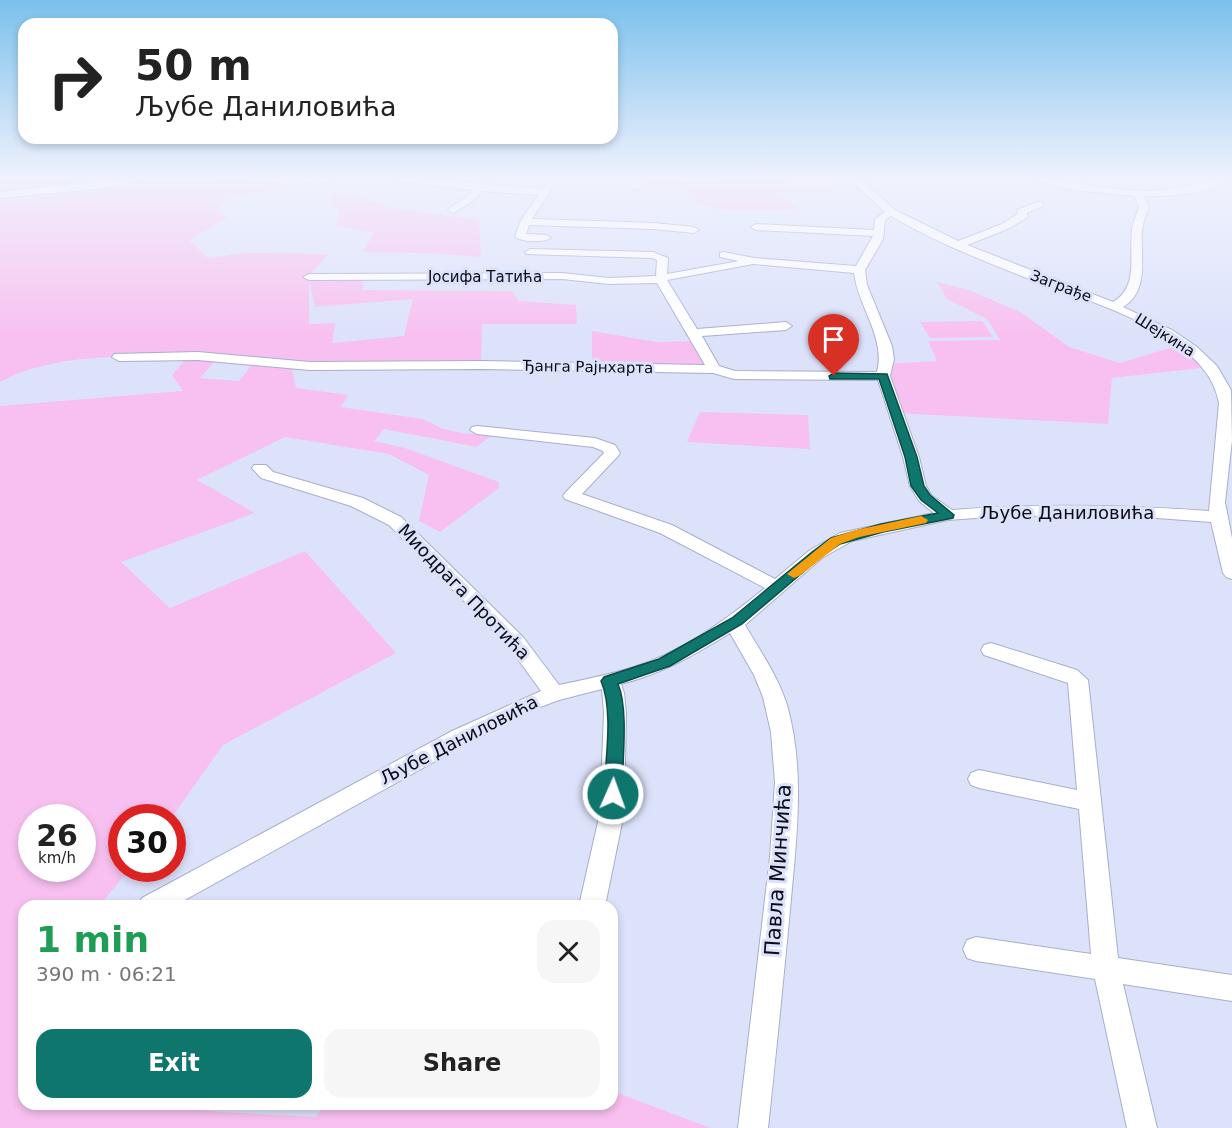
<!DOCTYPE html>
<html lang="en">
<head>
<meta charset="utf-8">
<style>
	:root { --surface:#fff; --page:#f6f6f6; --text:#222; --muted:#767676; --accent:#0f766e }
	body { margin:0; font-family:"DejaVu Sans",sans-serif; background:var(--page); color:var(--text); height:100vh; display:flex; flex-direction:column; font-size:22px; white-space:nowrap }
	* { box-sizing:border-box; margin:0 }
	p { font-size:20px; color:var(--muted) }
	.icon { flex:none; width:33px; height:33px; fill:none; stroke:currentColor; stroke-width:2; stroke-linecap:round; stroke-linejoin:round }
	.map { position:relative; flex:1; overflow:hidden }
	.sheet { position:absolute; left:18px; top:900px; width:600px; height:210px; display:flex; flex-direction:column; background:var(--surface); border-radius:18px; box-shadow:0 3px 9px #0003 }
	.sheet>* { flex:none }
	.guide { position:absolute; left:18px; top:18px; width:600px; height:126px; border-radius:18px; box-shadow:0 3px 9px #0003; background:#fff; color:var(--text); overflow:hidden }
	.speed { position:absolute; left:18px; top:804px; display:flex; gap:12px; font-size:30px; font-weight:700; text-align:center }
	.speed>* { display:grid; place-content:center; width:78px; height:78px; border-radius:50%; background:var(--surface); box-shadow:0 3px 9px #0003; line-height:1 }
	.speed small { font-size:15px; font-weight:400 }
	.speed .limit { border:9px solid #d22; background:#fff; color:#111 }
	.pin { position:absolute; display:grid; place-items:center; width:51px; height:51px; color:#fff; margin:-62px -26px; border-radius:50% 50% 50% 0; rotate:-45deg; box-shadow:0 0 6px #0007 }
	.pin .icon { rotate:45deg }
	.me { position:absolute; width:66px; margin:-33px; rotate:2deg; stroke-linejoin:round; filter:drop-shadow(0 0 4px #0008) }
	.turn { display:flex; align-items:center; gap:21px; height:126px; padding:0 18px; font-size:27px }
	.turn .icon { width:78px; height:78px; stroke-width:2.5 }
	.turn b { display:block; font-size:42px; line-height:51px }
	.round { display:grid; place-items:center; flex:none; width:63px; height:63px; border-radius:18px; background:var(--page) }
	.head { display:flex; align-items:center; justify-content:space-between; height:102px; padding:0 18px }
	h1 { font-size:36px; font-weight:700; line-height:45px; color:#1e9e55 }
	.cta { display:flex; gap:12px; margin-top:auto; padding:12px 18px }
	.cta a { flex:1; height:69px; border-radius:18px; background:var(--accent); color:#fff; font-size:24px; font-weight:700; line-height:69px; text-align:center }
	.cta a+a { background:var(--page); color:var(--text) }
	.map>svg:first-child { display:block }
	.green { fill:#f8c0f0; fill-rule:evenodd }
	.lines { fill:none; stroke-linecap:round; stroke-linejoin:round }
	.street-casing { stroke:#a8aecc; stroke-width:2 }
	.street { fill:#fff; fill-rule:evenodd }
	.route { fill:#0f766e; stroke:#0a4d48; stroke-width:1.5 }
	.slow { fill:#f59e0b }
	.labels { text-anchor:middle; stroke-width:6; stroke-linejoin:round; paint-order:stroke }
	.far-street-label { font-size:15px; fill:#090b15; stroke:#dde2fb }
	.street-label { font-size:18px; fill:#090b15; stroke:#dde2fb }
	.near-street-label { font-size:21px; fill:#090b15; stroke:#dde2fb }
</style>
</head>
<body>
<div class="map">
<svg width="1232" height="1128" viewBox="0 0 1232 1128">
	<rect width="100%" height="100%" fill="#dde2fb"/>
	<path class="green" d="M0 178H135L150 182 247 178 297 186 227 198 217 211 227 218 189 240 208 258 246 253 328 254 310 274 362 277 363 290 512 291 519 301 576 305 577 324H482L481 365H291L296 388 348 395 341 407 423 419 441 428 465 434 495 432 477 447 384 429 374 441 405 448 499 482V488L440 532 419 521 429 475 389 454 285 437 197 480 255 513 121 562 170 608 305 551 396 653 223 745 172 817 122 818V868L130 869 99 906H24V1104H137L222 1112 316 1117 326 1104H612V1091L711 1128H0V406L183 391 172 375 189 356C127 357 56 352 0 382ZM309 280 315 307 413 299 404 336 332 343 335 323 309 324ZM218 358 254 362 239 381 200 378ZM32 818H82V868H32Z
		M644 178H682V180L795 178 782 186 789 189 828 187 831 190 779 194 798 209C766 209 712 217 687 196V189L643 187Z
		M337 193 357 196 391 208 479 220 481 257 430 253 363 252 374 233 336 226C341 213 342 210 330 203L329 199Z
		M937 282 969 290 1022 313 1069 347 1120 363 1183 344 1210 367 1112 378 1108 424 895 413 885 364 937 361 928 341 1000 340 987 319 947 299Z
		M982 321 993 337 930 338 920 322Z
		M592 331 657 342 699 341 714 369 592 367Z
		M700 412 808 415 810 449 687 442Z"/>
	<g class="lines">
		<defs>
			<path id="street" d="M127 178H147L106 188 0 198V192Z
				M285 178H336L318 184Z
				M391 178H422L542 189 549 178H558L532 219 654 223 694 227 699 230 694 233 654 229 529 225 526 234 546 235 551 238C543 243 523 242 515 237L520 222 538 195 482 191 473 201 453 213 448 210 450 208 467 197 473 190 395 181Z
				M635 178H645L640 190 632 188Z
				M849 178H859L895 210 958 241 1002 224 1018 214 1017 210 1037 202H1043V206L1027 213 1028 217 1010 228 967 245 1113 302C1139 287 1129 255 1132 229 1133 222 1137 214 1139 207L1135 196 1075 190 1021 178C1064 178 1106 191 1149 191 1179 190 1205 178 1231 178 1209 194 1171 197 1144 196L1149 207C1146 215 1143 222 1142 230 1140 256 1150 291 1123 307L1172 330 1197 347 1217 366 1231 390 1232 440 1225 502 1232 538V579L1226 577 1223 573 1211 522 1116 515 1003 516 948 520 852 541 822 558 745 625C760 651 778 676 787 705 806 772 796 842 790 910 783 983 776 1055 768 1128H738L770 857 775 782 771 732 763 697 754 675 730 633C695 655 661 674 621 684L624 693 626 713 624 813 605 906H579L600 813 604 713 602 689 559 700 535 709 468 743 174 906H138L142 898 452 731 541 691 509 647 389 525 351 506 261 478 252 468 254 465H266L273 472 363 498 401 517 523 637 559 685C583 680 607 675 631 668 680 653 725 621 765 588L660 533 565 499 563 496 565 493 604 453 603 451 593 447 477 434 470 430 472 427 477 426 595 438 615 445 620 453 618 456 582 494 672 525 775 579 810 550 840 533 934 513 919 501 910 486 903 457 878 380 734 379 713 373 481 369 310 370 198 360 119 361 112 357 114 354 198 352 310 362 481 361 705 365 657 283 609 284 562 279 309 280 303 277 309 274 562 273 609 278 656 276 657 260 652 258 526 254 525 252 530 249 653 252 668 258 667 274 739 261 720 257V253L724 252 754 258 856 266 873 236 756 230 751 227 756 224 874 230 875 219 885 212ZM891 216C933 241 979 259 1024 277 1081 299 1208 332 1219 403L1209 511C1123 505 1038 503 952 510L931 495 926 486 919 457 890 376 894 359 892 346 867 285 865 270 883 239 885 220ZM753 264 854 273C858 307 886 337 877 372L735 371 719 366 702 336 786 330 792 326 786 322 697 329 667 280Z
				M991 643 1077 670 1088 680 1118 958 1232 975V1001L1123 984 1157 1128H1127L1095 979 976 961 967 958 963 949 967 940 976 937 1091 954 1079 809 979 788 971 785 968 779 971 773 979 770 1077 790 1068 683 984 655 981 650 984 645Z"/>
		</defs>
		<use href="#street" class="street-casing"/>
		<use href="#street" class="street"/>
	</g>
	<linearGradient id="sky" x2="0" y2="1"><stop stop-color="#7ac1ec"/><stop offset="0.53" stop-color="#f0f2fd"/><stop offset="1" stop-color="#f0f2fd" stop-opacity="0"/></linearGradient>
	<rect width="1232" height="336" fill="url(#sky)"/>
	<path class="route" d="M834 373 887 374 917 457 924 486 930 495 954 515 953 518 883 532 840 544 821 557 742 624 670 666 618 684C629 709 622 764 622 794L619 799 613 801 607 799 604 794C605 761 614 711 601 681L604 677 659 659 732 618 812 552 831 538 881 524 938 513 921 500 911 486 905 457 879 379H830L829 376Z"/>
	<path class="slow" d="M921 516 928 520 926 523 859 537 840 544 799 576 794 578 787 574 831 538 856 530Z"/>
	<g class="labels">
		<g class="far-street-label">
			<text x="485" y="282">Јосифа Татића</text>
			<text transform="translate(1061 286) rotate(21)" y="5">Заграђе</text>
			<text transform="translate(1165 335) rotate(32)" y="5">Шејкина</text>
			<text transform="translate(588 367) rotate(1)" y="5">Ђанга Рајнхарта</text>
		</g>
		<g class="street-label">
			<text x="1067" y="519">Љубе Даниловића</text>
			<text transform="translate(464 592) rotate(46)" y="6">Миодрага Протића</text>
			<text transform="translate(459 740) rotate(-27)" y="6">Љубе Даниловића</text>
		</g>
		<g class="near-street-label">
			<text transform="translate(778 870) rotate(-86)" y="7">Павла Минчића</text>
		</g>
	</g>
</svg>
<div class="speed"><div>26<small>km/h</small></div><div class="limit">30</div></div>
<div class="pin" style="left:834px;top:376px;background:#d93025"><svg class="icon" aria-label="arrive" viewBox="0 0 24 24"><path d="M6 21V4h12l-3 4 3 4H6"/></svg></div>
<svg class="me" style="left:613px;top:794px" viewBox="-20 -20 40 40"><circle r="17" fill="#0f766e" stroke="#fff" stroke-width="3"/><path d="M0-11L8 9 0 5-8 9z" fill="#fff"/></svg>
<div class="guide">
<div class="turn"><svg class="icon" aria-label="right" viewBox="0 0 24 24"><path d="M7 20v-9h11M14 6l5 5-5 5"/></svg><div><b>50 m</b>Љубе Даниловића</div></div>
</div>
<section class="sheet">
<div class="head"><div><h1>1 min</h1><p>390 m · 06:21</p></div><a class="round"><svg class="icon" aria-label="close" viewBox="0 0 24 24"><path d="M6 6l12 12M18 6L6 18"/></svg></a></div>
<div class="cta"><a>Exit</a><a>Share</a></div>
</section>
</div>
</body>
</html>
